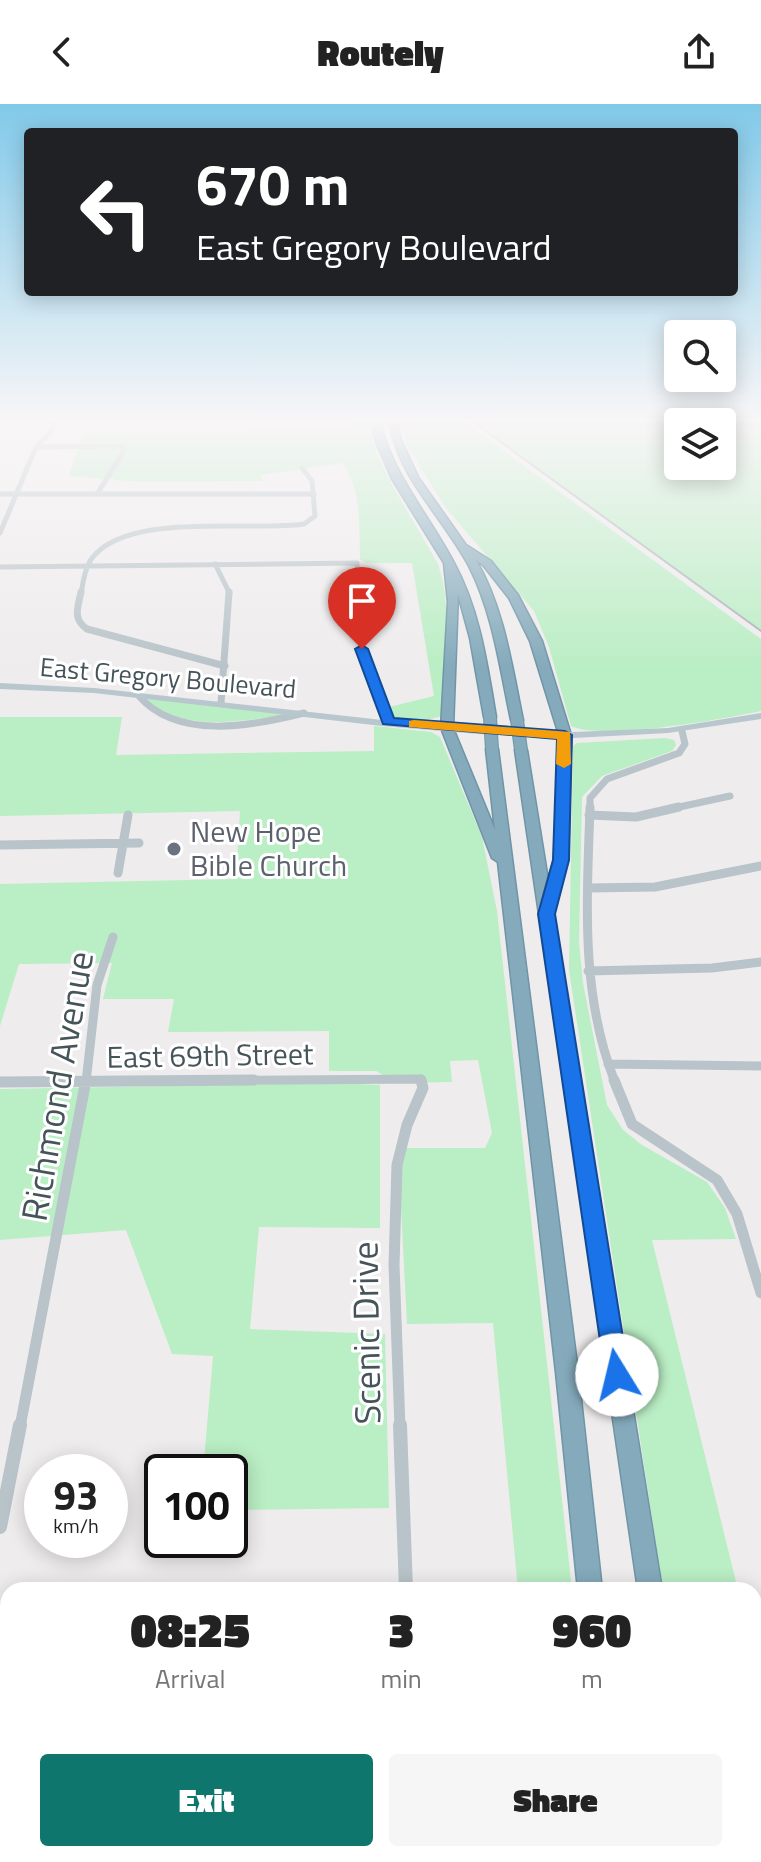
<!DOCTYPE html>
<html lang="en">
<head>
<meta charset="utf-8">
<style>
	:root { --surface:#fff; --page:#f6f6f6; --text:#222; --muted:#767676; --accent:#0f766e }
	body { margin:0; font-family:"Titillium Web",sans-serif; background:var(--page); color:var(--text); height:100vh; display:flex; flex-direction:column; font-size:30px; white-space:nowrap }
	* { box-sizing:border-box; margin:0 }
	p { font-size:26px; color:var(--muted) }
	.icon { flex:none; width:44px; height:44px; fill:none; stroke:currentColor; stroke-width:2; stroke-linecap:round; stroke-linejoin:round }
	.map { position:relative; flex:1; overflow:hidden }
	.sheet { position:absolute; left:0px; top:1478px; width:762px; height:280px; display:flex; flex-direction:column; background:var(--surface); border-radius:24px 24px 0 0; box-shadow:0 4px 20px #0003 }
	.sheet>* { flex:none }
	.banner { position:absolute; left:24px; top:24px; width:714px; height:168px; border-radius:8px; box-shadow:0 4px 20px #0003; background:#202124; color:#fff; overflow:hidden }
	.controls { position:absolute; left:664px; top:216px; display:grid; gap:16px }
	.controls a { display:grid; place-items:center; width:72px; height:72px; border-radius:8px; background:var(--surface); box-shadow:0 4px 20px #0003; font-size:40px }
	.speed { position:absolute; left:24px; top:1350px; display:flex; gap:16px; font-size:40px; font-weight:700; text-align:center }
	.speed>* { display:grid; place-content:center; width:104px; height:104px; border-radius:50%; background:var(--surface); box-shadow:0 4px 20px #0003; line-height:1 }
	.speed small { font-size:20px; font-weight:400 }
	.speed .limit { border:4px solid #111; border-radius:12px; background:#fff; color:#111 }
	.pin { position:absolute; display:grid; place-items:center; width:68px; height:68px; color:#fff; margin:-82px -34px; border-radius:50% 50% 50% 0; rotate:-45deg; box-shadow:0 0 8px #0007 }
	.pin .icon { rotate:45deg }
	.me { position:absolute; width:88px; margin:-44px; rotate:351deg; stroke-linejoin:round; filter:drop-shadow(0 0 6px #0008) }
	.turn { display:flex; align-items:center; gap:28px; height:168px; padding:0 40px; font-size:36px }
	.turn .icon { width:104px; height:104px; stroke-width:2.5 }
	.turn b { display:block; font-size:56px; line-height:68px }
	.eta { display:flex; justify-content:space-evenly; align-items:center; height:136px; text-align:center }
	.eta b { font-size:48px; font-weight:800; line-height:56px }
	.primary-button { display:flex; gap:16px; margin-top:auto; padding:16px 40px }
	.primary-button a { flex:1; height:92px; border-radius:8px; background:var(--accent); color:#fff; font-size:32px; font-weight:800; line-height:92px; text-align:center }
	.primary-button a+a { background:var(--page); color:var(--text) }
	header { display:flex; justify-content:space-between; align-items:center; height:104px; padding:0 40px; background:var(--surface); font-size:36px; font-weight:800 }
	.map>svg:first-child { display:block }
	.green { fill:#baeec4 }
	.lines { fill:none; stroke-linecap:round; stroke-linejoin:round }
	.highway-casing { stroke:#6f95a7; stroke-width:3 }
	.street-far4 { stroke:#b8c4c9; stroke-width:5 }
	.street-far3 { stroke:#b8c4c9; stroke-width:7 }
	.street-far2 { stroke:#b8c4c9; stroke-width:9 }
	.street-far1 { stroke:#b8c4c9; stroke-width:11 }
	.street { stroke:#b8c4c9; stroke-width:14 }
	.secondary { fill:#b8c7ce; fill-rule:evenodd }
	.highway { fill:#84aabb; fill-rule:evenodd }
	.rail { stroke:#afb3b7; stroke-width:2 }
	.highway-bridge-casing { stroke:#6f95a7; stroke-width:14; stroke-linecap:butt }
	.highway-bridge { stroke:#84aabb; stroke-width:12 }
	.route { fill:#1a73e8; stroke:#114b97; stroke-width:2 }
	.slow { fill:#f59e0b }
	.worship-dot { fill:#6b7280; stroke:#fff; stroke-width:3 }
	.labels { text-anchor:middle; stroke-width:6; stroke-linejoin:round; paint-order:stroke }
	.far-street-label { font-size:26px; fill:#455459; stroke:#fff }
	.worship-label { font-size:30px; fill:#5b616d; stroke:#fff; text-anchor:start }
	.street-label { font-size:30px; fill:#455459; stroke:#fff }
	.near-street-label { font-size:36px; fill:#455459; stroke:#fff }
</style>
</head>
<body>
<header><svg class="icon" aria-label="back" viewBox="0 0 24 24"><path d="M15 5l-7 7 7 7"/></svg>Routely<svg class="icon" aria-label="share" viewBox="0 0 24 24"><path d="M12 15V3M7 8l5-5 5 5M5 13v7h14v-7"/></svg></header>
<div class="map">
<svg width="761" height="1758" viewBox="0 0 761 1758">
	<rect width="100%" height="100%" fill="#efeced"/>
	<path class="green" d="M351 318H371L376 348 391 379 438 460C454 509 445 561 442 612L422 617 393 614 389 603 434 592 412 459H366L360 455C359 422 362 387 343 359L261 371 262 377 142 378 69 372 84 329 351 325Z
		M401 318H464L761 535V607C723 615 602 637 571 622L549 543 534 507 446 404 407 341Z
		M473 318H678V362H722V318H761V527Z
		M150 594 290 610C245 617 183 629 146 596Z
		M0 613H122L116 651 374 647V622L431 628 440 633 482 733 497 807 572 1486H518L493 1219 407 1220 398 1044H485L492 1029 478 956 450 957 452 978 398 979 376 967H329V927L168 928 174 895H103L112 859 19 860 0 922V780L236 775 240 707 0 712Z
		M665 634 674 636 676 641 672 647 602 672 582 693 579 838 583 879 607 1001 623 1026 642 1041 707 1078 725 1104 736 1135 652 1136 738 1486H663L569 866 573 642 577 639Z
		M335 979 380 981V1124L259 1123 250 1225 385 1230 389 1404 230 1406V1368H203L213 1252 172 1250 126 1126 0 1136V985Z
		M754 1591 761 1592V1758H714L712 1750H754Z"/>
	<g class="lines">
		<defs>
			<path id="highway" d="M372 318H380C393 372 429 411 454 459 480 507 487 560 496 613L490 617 484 613 470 534 458 490 453 624 495 726 486 645 492 641 498 645 578 1268 602 1486H578L556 1268 498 758 492 754 441 624 448 498 444 459 392 375 376 338Z
				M389 318H397L401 336 418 373 466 441 491 457 518 491 542 537 571 631 568 756 553 808 662 1486H638L515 646 521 642 527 646 548 776 554 756 559 631 530 537 509 494 483 461 476 456C504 504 512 563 523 616L517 620 511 616C500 564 493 509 469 462 443 413 399 375 389 318Z
				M610 1750H638L639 1758H611Z
				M676 1750H704L706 1758H678Z"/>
		</defs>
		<use href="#highway" class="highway-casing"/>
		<path class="street-far4" d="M36 343 123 342 124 347 97 390
			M0 390H314
			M0 429 36 343 50 329 55 318
			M215 460 230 490
			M0 463 357 459 359 490
			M81 490C83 478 85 464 92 454 128 407 250 428 304 420L315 412 312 377 302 364"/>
		<path class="street-far3" d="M81 488C78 503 72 515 87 525L225 562
			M359 488 362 545 388 617
			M138 591C177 637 252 622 304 609
			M221 599 229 488
			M590 705V694L607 675 679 649 685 640 682 627
			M670 705 730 692"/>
		<path class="street-far2" d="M590 703C587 796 580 890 615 978
			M589 711 636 713 679 703
			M0 741 139 739
			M118 769 128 711
			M588 784 655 783 761 762
			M588 867 712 864 761 858
			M608 960 761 962
			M0 978 421 975 422 978
			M86 978 97 881 113 833"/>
		<path class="street-far1" d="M614 976 632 1020 717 1076 737 1110 761 1189
			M0 978 254 976
			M20 1323 86 976
			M400 1323 394 1161 397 1061 407 1021 423 984 421 976"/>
		<path class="street" d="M400 1321 406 1486
			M0 1423 20 1321
			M754 1580H761
			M0 1620 8 1619
			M419 1750V1758"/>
		<path class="secondary" d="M0 579 94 584 382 616 478 625 573 628 668 624 761 609V615L668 629 573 634 478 630 382 622 94 589 0 585Z"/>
		<use href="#highway" class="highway"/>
		<path class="rail" d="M473 318 761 527"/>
		<defs>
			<path id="highway-bridge" d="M490 613 492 645
				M517 616 521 646"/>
		</defs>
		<use href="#highway-bridge" class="highway-bridge-casing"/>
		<use href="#highway-bridge" class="highway-bridge"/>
	</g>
	<linearGradient id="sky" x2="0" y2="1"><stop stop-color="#81c9e9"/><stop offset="0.56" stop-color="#f8f6f7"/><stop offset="1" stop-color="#f8f6f7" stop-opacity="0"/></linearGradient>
	<rect width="761" height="564" fill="url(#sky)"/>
	<path class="route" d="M362 541 368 545 394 614 565 627 572 631 569 756 555 810 629 1271 626 1278 617 1281 608 1278 605 1271 538 810 553 756 557 635 383 620 355 545Z"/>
	<path class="slow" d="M414 616 570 628 571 660 564 664 556 660 557 635 409 623V617Z"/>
	<circle class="worship-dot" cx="174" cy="745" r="8"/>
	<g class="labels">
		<g class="far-street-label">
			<text transform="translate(168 574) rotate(5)" y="9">East Gregory Boulevard</text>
		</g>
		<g class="worship-label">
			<text x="190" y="738">New Hope<tspan x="190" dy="34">Bible Church</tspan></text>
		</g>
		<g class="street-label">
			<text transform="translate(210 952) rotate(-1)" y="10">East 69th Street</text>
		</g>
		<g class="near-street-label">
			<text transform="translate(57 982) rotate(-80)" y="13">Richmond Avenue</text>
			<text transform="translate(366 1229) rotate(-91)" y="13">Scenic Drive</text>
		</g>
	</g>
</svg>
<div class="controls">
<a><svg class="icon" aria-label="search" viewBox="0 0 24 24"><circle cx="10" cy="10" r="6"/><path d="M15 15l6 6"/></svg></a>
<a><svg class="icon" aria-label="layers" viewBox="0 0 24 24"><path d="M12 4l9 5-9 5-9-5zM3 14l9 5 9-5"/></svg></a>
</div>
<div class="speed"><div>93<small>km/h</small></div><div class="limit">100</div></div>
<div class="pin" style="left:362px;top:545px;background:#d93025"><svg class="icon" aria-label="arrive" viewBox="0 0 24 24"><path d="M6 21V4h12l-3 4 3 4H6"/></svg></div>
<svg class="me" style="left:617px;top:1271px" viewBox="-20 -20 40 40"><circle r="19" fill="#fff"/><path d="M0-13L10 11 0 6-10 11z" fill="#1a73e8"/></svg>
<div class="banner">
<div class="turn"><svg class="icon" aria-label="left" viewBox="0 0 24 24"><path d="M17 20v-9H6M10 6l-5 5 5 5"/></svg><div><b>670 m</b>East Gregory Boulevard</div></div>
</div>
<section class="sheet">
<div class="eta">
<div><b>08:25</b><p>Arrival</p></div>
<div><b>3</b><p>min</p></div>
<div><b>960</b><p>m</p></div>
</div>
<div class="primary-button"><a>Exit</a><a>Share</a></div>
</section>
</div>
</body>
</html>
